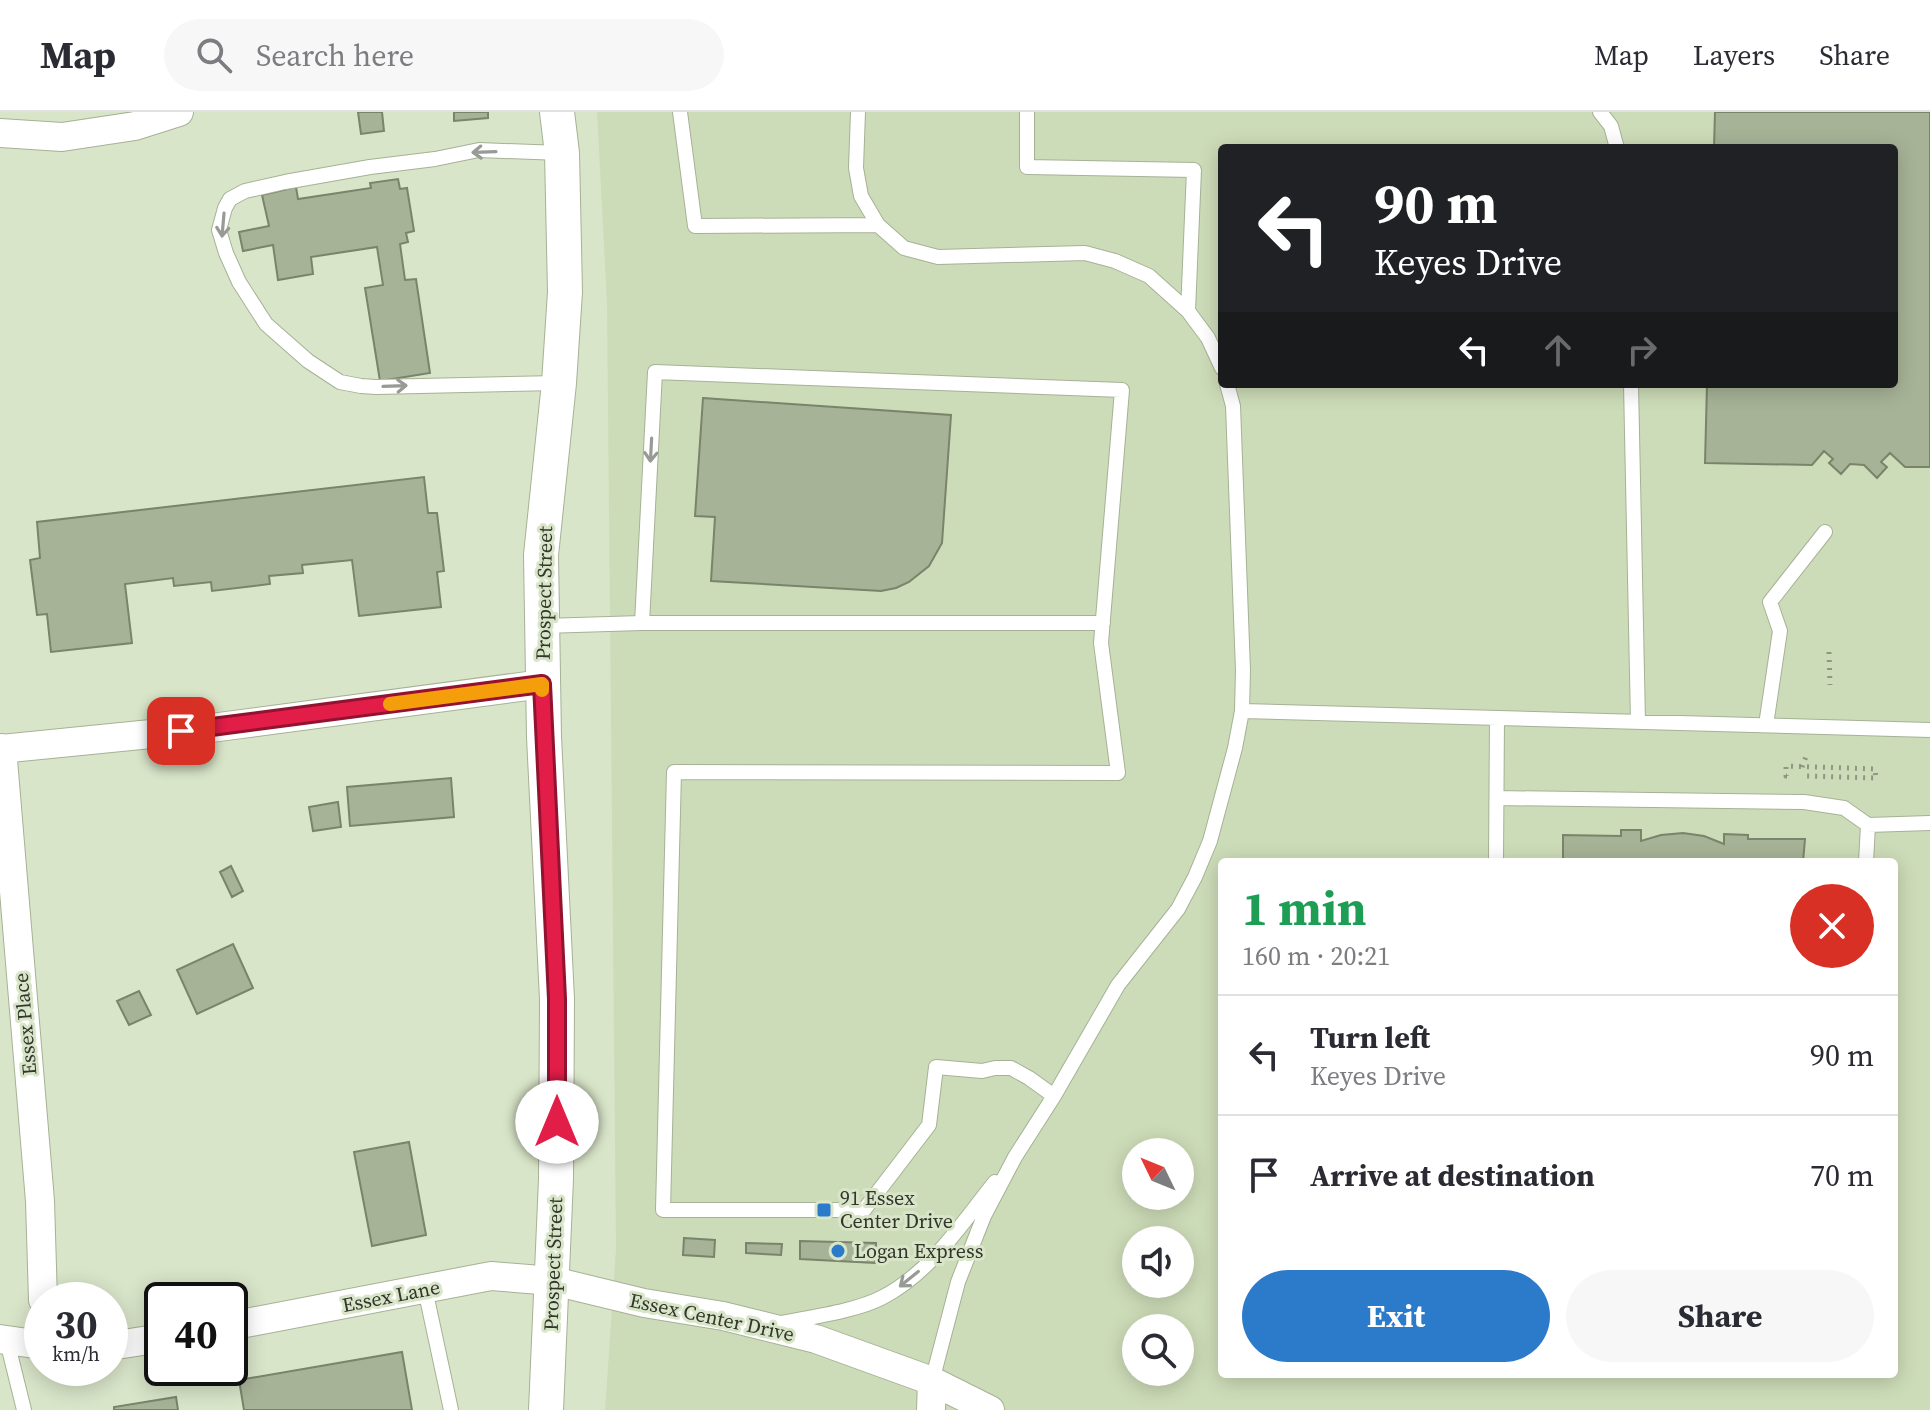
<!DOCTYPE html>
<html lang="en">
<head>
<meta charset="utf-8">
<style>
	:root { --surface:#fff; --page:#f7f7f7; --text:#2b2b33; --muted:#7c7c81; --line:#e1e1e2; --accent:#2c7aca }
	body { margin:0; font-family:"Source Serif 4",serif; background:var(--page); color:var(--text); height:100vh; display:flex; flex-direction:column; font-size:30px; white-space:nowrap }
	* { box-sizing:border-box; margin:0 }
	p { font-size:26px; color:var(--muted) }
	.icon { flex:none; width:44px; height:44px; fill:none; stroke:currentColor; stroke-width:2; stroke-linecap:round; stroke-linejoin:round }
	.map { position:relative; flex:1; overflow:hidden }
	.drawer { position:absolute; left:1218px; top:746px; width:680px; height:520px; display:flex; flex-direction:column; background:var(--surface); border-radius:8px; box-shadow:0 4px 20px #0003 }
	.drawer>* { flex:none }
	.top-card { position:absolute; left:1218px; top:32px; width:680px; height:244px; border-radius:8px; box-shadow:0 4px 20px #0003; background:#202124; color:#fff; overflow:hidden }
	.needle { width:52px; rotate:313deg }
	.tools { position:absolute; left:1122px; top:1026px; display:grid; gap:16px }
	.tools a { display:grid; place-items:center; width:72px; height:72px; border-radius:50%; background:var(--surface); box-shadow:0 4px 20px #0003; font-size:40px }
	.speed { position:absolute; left:24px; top:1170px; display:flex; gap:16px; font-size:40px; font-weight:700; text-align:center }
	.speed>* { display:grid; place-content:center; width:104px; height:104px; border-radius:50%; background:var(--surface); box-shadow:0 4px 20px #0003; line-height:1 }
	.speed small { font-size:20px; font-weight:400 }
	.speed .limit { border:4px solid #111; border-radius:12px; background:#fff; color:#111 }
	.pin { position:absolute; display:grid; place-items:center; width:68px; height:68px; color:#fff; margin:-34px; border-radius:16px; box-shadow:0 4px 12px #0006 }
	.me { position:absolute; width:88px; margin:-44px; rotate:0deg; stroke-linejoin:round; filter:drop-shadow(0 0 6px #0008) }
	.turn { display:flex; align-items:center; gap:28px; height:168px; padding:0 24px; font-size:36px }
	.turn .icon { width:104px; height:104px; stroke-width:2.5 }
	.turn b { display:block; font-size:56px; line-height:68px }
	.lanes { display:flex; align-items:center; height:76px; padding:0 24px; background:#0003; justify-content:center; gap:40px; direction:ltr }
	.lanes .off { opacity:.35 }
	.round { display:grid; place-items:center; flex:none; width:84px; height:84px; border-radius:42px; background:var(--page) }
	.overview { display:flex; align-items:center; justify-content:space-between; height:136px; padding:0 24px }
	h1 { font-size:48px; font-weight:700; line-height:60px; color:#1e9e55 }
	.cta { display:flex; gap:16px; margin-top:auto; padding:16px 24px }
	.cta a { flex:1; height:92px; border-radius:48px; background:var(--accent); color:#fff; font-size:32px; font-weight:700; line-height:92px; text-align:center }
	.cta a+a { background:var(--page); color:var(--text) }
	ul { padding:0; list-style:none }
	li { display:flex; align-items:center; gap:24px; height:120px; padding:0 24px; border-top:2px solid var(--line) }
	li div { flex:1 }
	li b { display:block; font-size:30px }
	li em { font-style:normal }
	header { display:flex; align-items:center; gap:48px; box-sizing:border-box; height:112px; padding:0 40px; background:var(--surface); border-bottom:2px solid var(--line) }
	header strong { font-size:38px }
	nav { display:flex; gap:44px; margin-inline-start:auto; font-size:28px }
	.search { width:560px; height:72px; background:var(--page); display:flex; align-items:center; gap:20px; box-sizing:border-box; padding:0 28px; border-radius:44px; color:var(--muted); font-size:30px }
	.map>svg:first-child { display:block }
	.built { fill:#cddcb8; fill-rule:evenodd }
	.building { fill:#a7b397; stroke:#79846a; stroke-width:2 }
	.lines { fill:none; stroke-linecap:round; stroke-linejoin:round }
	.service-casing { stroke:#a6b196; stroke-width:16 }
	.minor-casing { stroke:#a6b196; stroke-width:30 }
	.tertiary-casing { stroke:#a6b196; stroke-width:36 }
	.path { stroke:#8e9782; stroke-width:5; stroke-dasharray:2 6; stroke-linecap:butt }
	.service { stroke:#fff; stroke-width:14 }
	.minor { stroke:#fff; stroke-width:28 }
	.tertiary { stroke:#fff; stroke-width:34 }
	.oneway { stroke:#989a95 }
	.route-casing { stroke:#92132f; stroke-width:20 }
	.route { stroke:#e11d48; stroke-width:14 }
	.slow { stroke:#f59e0b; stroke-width:14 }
	.poi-dot { fill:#2c7aca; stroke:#d9e5c9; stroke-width:3 }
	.labels { text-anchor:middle; stroke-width:6; stroke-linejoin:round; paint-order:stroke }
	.street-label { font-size:20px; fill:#32362b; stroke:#d9e5c9 }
	.poi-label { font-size:20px; fill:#32362b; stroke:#d9e5c9; text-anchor:start }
</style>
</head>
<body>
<header>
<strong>Map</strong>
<div class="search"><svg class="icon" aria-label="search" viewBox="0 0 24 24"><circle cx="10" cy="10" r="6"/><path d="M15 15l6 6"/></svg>Search here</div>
<nav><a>Map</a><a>Layers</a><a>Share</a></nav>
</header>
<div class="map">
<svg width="1930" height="1298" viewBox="0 0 1930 1298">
	<rect width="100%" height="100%" fill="#d9e5c9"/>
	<path class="built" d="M597 0H1930V1298H605L616 1137 607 192ZM1222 36H1894V272H1222ZM1222 750H1894V1262H1222ZM1136 1040H1180V1084H1136ZM1136 1128H1180V1172H1136ZM1136 1216H1180V1260H1136Z"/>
	<path class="building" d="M358 0H382L384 19 361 22Z
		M454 0H488V6L454 9Z
		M1715 0H1930V355H1905L1890 341 1881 350 1887 355 1877 366 1864 353 1850 352 1841 362 1829 351 1833 347 1824 339 1812 353 1705 351 1707 272H1894V36H1714Z
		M398 67 400 77 407 76 414 119 406 121 408 130 400 132 405 168 416 167 430 261 380 269 365 176 383 173 377 135 311 145 313 162 278 168 273 133 243 139 239 120 269 114 262 83 296 75 298 87 371 76 370 71Z
		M703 286 951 303 942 431 929 454 909 470 896 476 881 479 711 469 715 405 695 404Z
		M424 365 428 401H437L444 459 437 460 441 495 359 504 352 448 302 453 303 461 269 464 270 472 212 479 211 470 174 474 173 466 125 472 132 531 51 540 47 502 37 503 30 448 40 446 37 410Z
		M451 666 454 705 350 714 347 675Z
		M338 690 341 715 313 719 309 695Z
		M1621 718H1641V729L1661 723 1683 721 1704 724 1724 732V722L1748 723V727H1805L1803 750H1563V723L1621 724Z
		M231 754 243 779 232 785 220 760Z
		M233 832 253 876 197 902 177 858Z
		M139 879 151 903 129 913 117 889Z
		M409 1030 426 1123 372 1134 354 1040Z
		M684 1126 715 1128 714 1145 683 1143Z
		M800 1129 876 1131 875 1151 800 1147Z
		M746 1131 782 1132 781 1143 746 1141Z
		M402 1240 412 1298H244L239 1268Z
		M176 1285 178 1298H114V1295Z"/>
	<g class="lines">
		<defs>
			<path id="service" d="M680 0 695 114 878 113
				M858 0 856 56 861 84 878 113 904 136 938 145 1085 141 1115 149 1149 164 1188 199 1208 226 1222 256
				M1027 0V55L1194 58 1188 199
				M1600 0 1611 14 1617 36
				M559 271 376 275 361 274 340 270 308 249 266 212 239 170 226 141 219 118 225 96 230 87 245 79 285 70 370 55 435 47 479 38 561 41
				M1631 272 1638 610
				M642 511 655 260 1122 278 1101 531 1118 661 674 660 663 1098H864L929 1013 936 955 982 959 995 956H1011L1029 966 1054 984
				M543 514 642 511H1103
				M1242 599 1930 618
				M1766 613 1780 519 1770 490 1825 420
				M1497 686 1804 690 1844 696 1868 713
				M1496 750 1497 606
				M1866 750 1868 713 1930 711
				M425 1177 451 1298
				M781 1211C811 1205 857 1199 883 1185 931 1160 962 1111 995 1070
				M7 1229 24 1298
				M932 1269 958 1170 984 1104 1015 1045 1054 984 1118 873 1178 797 1195 765 1210 729 1235 636 1242 599 1243 558 1233 294 1227 272"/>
			<path id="minor" d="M0 21 62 25 135 14 179 0
				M2 636 40 1089 43 1188
				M0 637 211 616 542 572
				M230 1214 491 1164 553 1169 644 1191 723 1204 816 1227 932 1269 990 1298
				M0 1227 42 1233
				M110 1234 162 1226
				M931 1298 932 1269"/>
			<path id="tertiary" d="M546 1298 556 1067 557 887 544 625 541 443 559 271 565 180 562 41 557 0"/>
		</defs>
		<use href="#service" class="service-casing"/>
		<use href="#minor" class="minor-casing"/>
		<use href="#tertiary" class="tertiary-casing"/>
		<path class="path" d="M1829 540 1830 573
			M1802 655 1807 642
			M1787 664H1786V654L1875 657 1876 666 1807 664"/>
		<use href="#service" class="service"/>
		<use href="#minor" class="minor"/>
		<use href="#tertiary" class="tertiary"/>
	</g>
	<defs><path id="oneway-shaft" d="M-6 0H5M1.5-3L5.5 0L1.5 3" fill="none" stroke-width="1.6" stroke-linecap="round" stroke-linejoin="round" transform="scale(2)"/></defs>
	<g class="oneway">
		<use href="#oneway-shaft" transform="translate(484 40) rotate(178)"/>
		<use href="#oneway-shaft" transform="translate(223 113) rotate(95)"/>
		<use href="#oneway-shaft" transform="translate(395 274) rotate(-2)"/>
		<use href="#oneway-shaft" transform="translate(651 338) rotate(93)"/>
		<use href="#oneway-shaft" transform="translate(909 1167) rotate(141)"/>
	</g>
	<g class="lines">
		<defs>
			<path id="route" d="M181 619 542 572 557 887V1010"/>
		</defs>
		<use href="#route" class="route-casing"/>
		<use href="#route" class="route"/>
		<path class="slow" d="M390 592 542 572V578"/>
	</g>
	<g class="poi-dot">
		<rect x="816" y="1090" width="16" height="16" rx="4"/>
		<circle cx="838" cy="1139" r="8"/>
	</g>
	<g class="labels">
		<g class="street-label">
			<text transform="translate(544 481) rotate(-89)" y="7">Prospect Street</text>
			<text transform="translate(25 912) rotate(-95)" y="7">Essex Place</text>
			<text transform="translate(553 1152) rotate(-88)" y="7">Prospect Street</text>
			<text transform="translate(391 1184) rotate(-11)" y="7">Essex Lane</text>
			<text transform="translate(712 1205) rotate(12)" y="7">Essex Center Drive</text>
		</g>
		<g class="poi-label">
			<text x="840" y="1093">91 Essex<tspan x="840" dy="23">Center Drive</tspan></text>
			<text x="854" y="1146">Logan Express</text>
		</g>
	</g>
</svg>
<div class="tools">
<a><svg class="needle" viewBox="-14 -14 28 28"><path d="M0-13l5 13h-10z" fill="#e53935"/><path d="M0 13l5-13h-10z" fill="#7c7c81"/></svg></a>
<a><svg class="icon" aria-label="sound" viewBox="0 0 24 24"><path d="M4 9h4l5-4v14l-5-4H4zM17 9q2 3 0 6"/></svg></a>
<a><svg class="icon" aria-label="search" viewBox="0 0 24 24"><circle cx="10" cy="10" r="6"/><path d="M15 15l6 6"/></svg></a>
</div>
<div class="speed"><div>30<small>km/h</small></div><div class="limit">40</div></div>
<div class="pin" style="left:181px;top:619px;background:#d93025"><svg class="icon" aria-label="arrive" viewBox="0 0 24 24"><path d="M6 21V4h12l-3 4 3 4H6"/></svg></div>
<svg class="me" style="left:557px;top:1010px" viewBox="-20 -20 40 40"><circle r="19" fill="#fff"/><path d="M0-13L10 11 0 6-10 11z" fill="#e11d48"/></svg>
<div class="top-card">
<div class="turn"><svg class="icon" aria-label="left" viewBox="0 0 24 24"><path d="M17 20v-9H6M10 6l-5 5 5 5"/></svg><div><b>90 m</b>Keyes Drive</div></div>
<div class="lanes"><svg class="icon" aria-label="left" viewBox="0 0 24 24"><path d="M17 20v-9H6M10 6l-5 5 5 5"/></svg><svg class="icon off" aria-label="ahead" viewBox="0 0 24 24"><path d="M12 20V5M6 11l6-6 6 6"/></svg><svg class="icon off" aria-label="right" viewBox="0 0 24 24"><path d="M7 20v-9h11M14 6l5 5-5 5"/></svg></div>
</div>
<section class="drawer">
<div class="overview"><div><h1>1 min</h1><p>160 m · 20:21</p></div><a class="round" style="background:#d93025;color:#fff"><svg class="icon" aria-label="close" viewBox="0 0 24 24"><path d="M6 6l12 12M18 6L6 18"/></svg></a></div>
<ul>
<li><svg class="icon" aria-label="left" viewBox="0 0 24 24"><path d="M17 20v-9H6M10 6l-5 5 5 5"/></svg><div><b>Turn left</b><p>Keyes Drive</p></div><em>90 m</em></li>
<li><svg class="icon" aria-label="arrive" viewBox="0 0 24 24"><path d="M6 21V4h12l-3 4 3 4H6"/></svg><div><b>Arrive at destination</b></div><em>70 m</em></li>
</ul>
<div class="cta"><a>Exit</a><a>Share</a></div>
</section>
</div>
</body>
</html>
